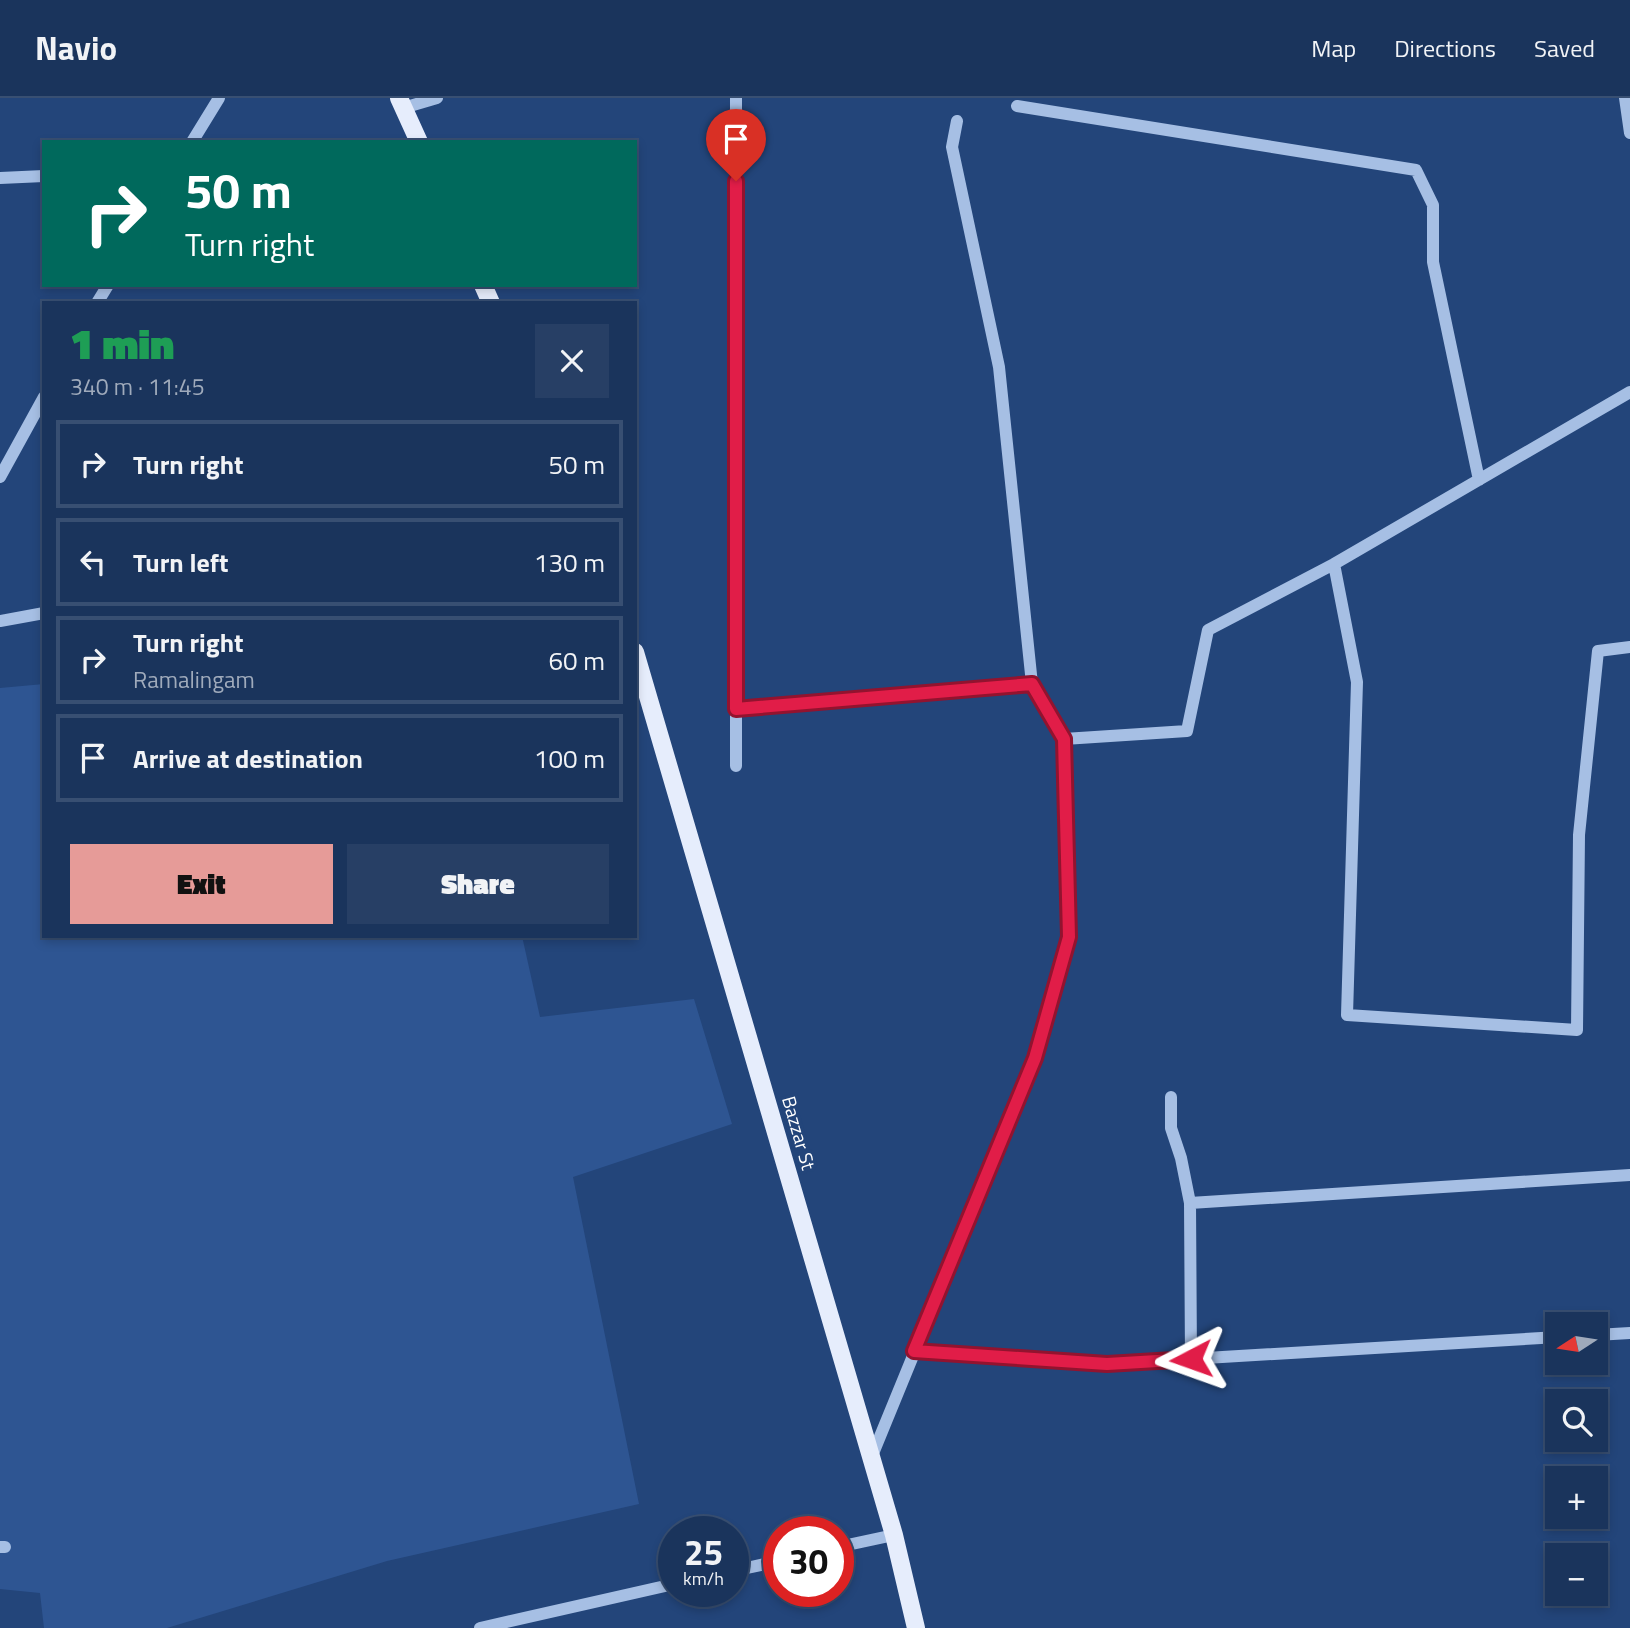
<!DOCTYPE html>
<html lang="en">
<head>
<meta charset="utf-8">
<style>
	:root { --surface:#1a345c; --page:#273f65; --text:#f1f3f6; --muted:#9faabb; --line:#384f72; --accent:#e69b98 }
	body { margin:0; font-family:"Titillium Web",sans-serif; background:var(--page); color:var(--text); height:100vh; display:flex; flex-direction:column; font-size:26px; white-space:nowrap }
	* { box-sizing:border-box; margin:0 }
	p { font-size:23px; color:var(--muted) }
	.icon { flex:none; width:38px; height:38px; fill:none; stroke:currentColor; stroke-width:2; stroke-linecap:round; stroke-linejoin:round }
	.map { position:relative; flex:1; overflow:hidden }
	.panel { position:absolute; left:42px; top:203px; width:595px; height:637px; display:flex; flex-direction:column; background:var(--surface); border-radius:0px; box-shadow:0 4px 10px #0003,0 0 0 2px var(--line) }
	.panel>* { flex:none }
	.hud { position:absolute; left:42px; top:42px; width:595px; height:147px; border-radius:0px; box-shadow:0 4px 10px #0003,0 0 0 2px var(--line); background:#00695c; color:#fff; overflow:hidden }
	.needle { width:46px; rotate:258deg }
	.fabs { position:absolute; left:1545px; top:1214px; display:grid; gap:14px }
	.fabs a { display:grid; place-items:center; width:63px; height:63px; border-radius:0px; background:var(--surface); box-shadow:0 4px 10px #0003,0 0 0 2px var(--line); font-size:35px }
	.speed { position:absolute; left:658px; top:1418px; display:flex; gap:14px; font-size:35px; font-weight:700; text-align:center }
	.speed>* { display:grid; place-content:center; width:91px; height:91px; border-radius:50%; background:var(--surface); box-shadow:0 4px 10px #0003,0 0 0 2px var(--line); line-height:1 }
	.speed small { font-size:18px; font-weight:400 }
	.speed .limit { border:10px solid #d22; background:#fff; color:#111 }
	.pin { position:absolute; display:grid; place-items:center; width:60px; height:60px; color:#fff; margin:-72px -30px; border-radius:50% 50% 50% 0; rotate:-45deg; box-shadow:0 0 7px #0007 }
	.pin .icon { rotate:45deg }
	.me { position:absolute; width:77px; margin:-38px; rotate:266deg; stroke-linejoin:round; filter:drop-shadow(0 0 5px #0008) }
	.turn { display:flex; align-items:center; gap:24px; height:147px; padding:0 28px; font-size:32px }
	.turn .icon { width:91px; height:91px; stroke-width:2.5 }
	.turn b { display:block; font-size:49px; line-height:60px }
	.round { display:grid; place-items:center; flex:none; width:74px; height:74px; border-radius:0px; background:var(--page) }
	.summary { display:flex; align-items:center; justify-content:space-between; height:119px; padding:0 28px }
	h1 { font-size:42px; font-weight:800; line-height:52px; color:#1e9e55 }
	.action { display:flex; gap:14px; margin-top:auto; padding:14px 28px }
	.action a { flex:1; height:80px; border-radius:0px; background:var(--accent); color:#111; font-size:28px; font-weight:800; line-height:80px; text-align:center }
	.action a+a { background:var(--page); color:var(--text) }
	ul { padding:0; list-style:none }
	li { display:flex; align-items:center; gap:21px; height:88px; margin:0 14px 10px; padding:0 14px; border:4px solid var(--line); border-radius:0px }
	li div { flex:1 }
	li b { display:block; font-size:26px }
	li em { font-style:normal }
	header { display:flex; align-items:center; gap:42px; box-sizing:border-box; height:98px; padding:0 35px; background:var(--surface); border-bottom:2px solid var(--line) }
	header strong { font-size:33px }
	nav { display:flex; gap:38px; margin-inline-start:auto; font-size:24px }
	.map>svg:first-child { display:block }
	.green { fill:#2e5592 }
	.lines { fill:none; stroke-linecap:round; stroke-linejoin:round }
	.minor { stroke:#a6bfe4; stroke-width:12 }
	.major { stroke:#e6edfc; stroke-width:18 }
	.route-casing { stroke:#92132f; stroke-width:18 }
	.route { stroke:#e11d48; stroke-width:12 }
	.labels { text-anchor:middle; stroke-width:7; stroke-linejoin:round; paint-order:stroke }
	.street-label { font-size:19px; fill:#fff; stroke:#23457a }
</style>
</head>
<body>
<header>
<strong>Navio</strong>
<nav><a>Map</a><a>Directions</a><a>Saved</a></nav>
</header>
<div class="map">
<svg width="1630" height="1530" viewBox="0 0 1630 1530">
	<rect width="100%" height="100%" fill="#23457a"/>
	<path class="green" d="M44 586V838H522L540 919 694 901 732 1026 573 1079 639 1406 387 1463 167 1530H44L40 1495 0 1491V590Z"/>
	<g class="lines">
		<path class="minor" d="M1625 0 1630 35
			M1017 8 1416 72 1433 107V164L1479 382
			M403 10 437 0
			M957 23 952 49 999 269 1032 586 1064 641
			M192 44 219 0
			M0 80 44 78
			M97 205 108 187
			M0 379 44 299
			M1334 466 1630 294
			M0 523 44 515
			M736 611 1032 586
			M736 668V0
			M1171 999V1030L1181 1060 1190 1105
			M1596 1237 1630 1235
			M914 1253 1106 1266 1558 1239
			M1191 1261 1190 1105 1630 1077
			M872 1358 1035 960 1069 839 1064 641 1187 633 1208 532 1334 466 1357 584 1347 917 1577 932 1579 737 1598 553 1630 549
			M0 1449H5
			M838 1449 894 1437
			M733 1473 779 1463
			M480 1530 674 1486"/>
		<path class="major" d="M399 0 419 44
			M483 187 491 205
			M635 554 894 1437 916 1530"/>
	</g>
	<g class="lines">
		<defs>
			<path id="route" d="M736 83V611L1032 586 1064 641 1069 839 1035 960 914 1253 1107 1266 1191 1261"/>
		</defs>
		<use href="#route" class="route-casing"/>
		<use href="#route" class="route"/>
	</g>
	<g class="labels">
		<g class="street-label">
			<text transform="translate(799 1035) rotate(74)" y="7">Bazzar St</text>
		</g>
	</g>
</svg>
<div class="fabs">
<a><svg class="needle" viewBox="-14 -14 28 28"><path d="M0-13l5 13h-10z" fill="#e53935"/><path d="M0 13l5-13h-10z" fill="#9faabb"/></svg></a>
<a><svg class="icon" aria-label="search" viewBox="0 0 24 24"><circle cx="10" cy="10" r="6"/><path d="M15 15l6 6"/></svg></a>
<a>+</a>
<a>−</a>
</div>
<div class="speed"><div>25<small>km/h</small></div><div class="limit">30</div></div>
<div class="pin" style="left:736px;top:83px;background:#d93025"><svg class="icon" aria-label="arrive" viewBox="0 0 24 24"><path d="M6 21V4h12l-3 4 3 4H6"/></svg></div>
<svg class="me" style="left:1191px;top:1261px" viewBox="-20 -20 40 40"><path d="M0-17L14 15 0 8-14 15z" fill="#e11d48" stroke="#fff" stroke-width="4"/></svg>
<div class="hud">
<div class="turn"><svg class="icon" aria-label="right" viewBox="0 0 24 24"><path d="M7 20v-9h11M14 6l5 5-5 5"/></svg><div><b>50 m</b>Turn right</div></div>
</div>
<section class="panel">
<div class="summary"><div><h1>1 min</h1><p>340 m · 11:45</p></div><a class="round"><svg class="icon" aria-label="close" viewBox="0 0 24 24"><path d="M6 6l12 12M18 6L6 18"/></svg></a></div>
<ul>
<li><svg class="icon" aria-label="right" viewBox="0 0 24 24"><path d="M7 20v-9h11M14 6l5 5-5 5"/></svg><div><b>Turn right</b></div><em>50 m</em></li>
<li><svg class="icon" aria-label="left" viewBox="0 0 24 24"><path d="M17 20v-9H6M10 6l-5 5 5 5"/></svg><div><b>Turn left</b></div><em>130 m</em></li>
<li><svg class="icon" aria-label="right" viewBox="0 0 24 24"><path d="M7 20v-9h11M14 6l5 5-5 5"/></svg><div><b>Turn right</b><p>Ramalingam</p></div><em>60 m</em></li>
<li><svg class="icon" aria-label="arrive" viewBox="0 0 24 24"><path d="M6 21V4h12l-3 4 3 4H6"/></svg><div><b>Arrive at destination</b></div><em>100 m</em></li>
</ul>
<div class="action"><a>Exit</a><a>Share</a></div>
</section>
</div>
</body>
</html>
